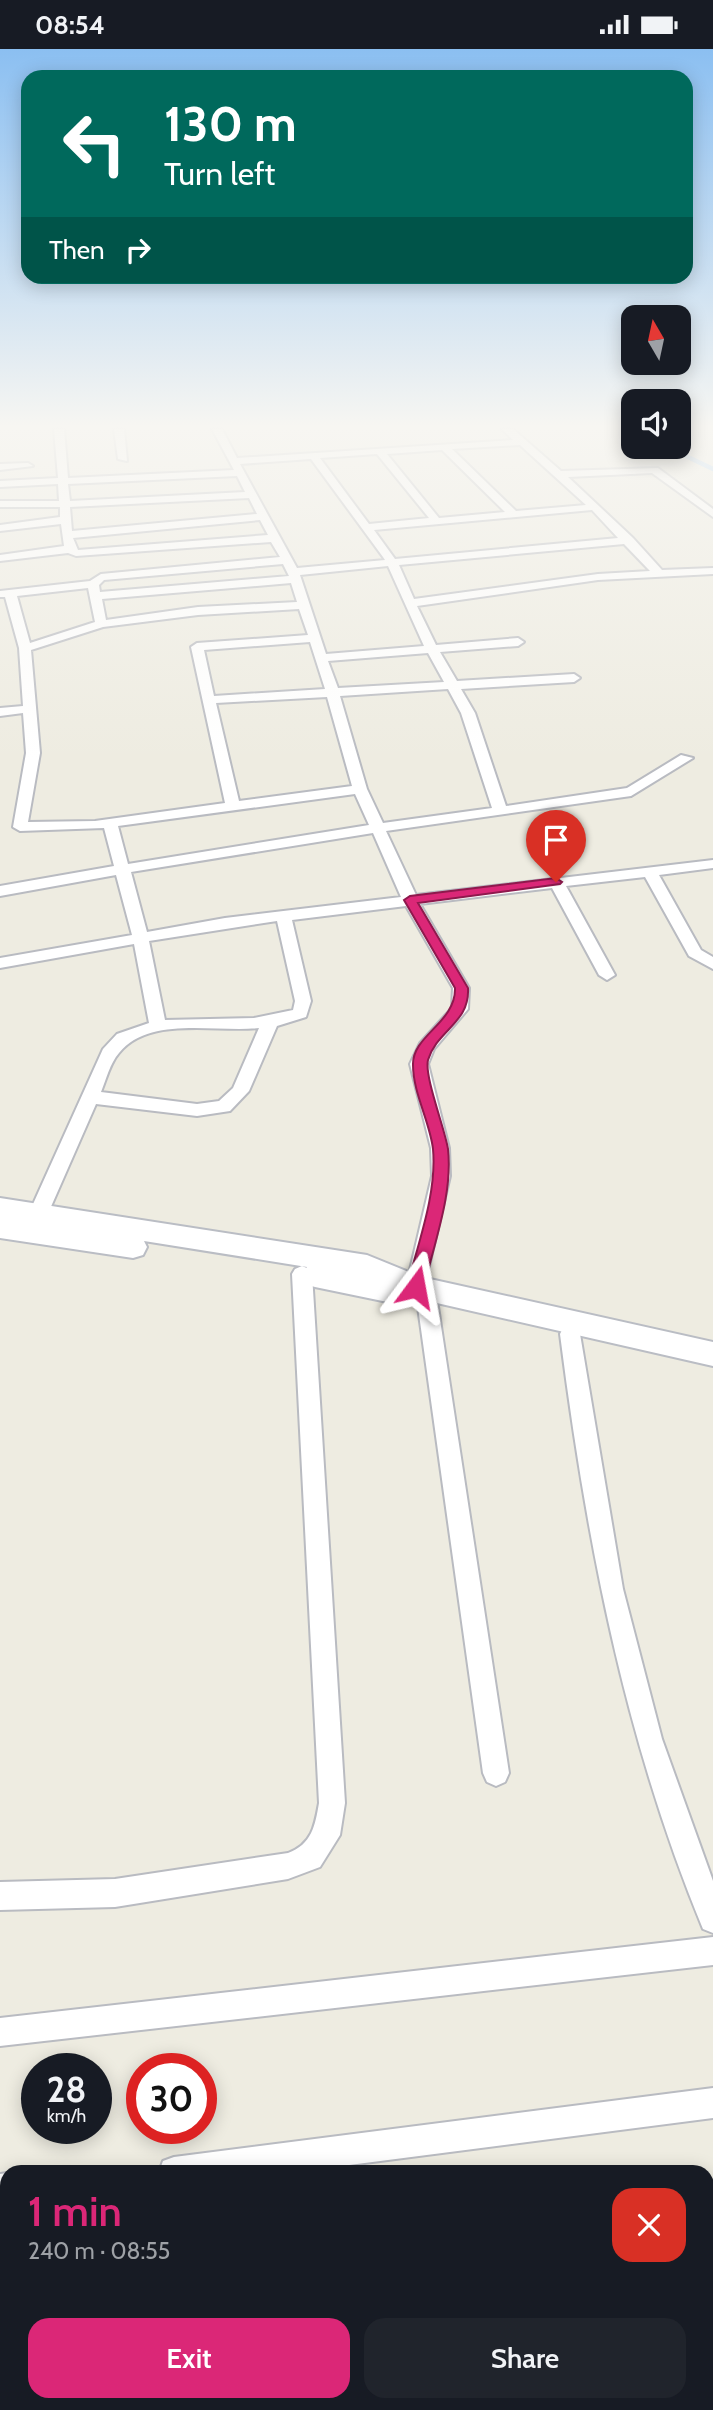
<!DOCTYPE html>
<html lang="en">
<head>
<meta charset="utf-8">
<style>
	:root { --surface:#171b24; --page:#20242c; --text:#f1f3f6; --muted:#9ea1a6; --accent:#db2777 }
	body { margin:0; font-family:Cabin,sans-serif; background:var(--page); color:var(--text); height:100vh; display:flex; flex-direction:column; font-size:26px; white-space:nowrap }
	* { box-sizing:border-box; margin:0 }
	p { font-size:23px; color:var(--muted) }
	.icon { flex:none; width:38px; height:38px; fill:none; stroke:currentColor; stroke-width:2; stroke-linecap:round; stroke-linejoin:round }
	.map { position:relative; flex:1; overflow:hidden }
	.side { position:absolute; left:0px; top:2116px; width:714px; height:247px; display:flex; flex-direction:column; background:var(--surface); border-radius:21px 21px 0 0; box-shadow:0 4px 18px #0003 }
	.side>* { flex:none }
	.hud { position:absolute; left:21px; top:21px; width:672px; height:214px; border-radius:21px; box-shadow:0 4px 18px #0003; background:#00695c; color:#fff; overflow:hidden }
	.needle { width:46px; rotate:351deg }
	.tools { position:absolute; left:621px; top:256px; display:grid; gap:14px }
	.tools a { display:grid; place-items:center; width:70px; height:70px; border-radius:14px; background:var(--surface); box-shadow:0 4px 18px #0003; font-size:35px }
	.speed { position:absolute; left:21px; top:2004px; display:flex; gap:14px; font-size:35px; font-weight:700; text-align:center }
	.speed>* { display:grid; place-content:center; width:91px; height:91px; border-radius:50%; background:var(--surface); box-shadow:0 4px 18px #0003; line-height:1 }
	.speed small { font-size:18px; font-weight:400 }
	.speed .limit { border:10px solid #d22; background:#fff; color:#111 }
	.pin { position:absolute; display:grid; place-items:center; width:60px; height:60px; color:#fff; margin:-72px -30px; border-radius:50% 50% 50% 0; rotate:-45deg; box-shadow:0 0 7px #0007 }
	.pin .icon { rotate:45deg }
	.me { position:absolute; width:77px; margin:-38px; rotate:13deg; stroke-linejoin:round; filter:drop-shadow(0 0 5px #0008) }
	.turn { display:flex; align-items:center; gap:24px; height:147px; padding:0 28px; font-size:32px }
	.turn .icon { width:91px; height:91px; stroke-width:2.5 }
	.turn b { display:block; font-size:49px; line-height:60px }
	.then { display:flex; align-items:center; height:66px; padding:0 28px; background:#0003; gap:14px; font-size:26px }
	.round { display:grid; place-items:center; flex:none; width:74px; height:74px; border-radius:21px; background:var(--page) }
	.headline { display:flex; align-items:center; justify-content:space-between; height:119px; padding:0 28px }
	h1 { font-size:42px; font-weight:600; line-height:52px; color:var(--accent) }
	.cta { display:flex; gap:14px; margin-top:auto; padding:14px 28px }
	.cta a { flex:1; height:80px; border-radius:21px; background:var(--accent); color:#fff; font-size:28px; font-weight:600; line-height:80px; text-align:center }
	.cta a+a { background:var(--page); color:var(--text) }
	.status { display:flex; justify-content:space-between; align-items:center; height:49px; padding:0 35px; background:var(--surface); direction:ltr }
	.status svg { height:19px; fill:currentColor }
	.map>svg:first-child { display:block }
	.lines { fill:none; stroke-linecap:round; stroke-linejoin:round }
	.stream { stroke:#a0cfff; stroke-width:4.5 }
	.minor-casing { stroke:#b9bbc1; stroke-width:4 }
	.secondary-casing { stroke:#babdc4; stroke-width:4 }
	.minor { fill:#fff; fill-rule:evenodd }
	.secondary { fill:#fff; fill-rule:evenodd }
	.route { fill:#db2777; stroke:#8e194d; stroke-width:2 }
</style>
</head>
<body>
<div class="status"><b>08:54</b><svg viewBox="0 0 49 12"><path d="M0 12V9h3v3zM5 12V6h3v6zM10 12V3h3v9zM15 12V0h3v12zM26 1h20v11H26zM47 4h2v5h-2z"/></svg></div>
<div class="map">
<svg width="713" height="2361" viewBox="0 0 713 2361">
	<rect width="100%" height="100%" fill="#eeece1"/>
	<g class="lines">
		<path class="stream" d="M665 397 713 420"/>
		<defs>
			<path id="minor" d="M54 380H64L68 429 234 421 212 380H222L237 409 513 391 502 380H513L561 422 658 419 713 460V468L652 424 568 428 633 489 662 521 713 519V525L598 531 417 557 436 596 518 589 524 593 518 597 440 603 457 632 574 625 580 629 574 633 461 640 475 664 506 757 627 739 681 706 693 709 631 747 386 782 416 846 713 811V819L659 826 701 901 713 908V920L689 907 645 828 566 837 615 926 607 931 599 926 552 839 420 855 469 939 468 960 434 1000 428 1015 449 1099 450 1127 423 1243H409L406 1238 432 1127 431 1099 410 1015 420 994 452 959 453 939 406 857 292 871 311 952 306 968 277 977 249 1042 230 1062 197 1067 96 1055 46 1169H32L29 1164 103 1000 117 985 149 974 134 895 0 919V909L132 886 116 826 0 847V837L114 817 104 779 20 782 13 778 26 704 23 664 0 667V659L23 657 19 599 5 548H0V542L90 532 101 525 280 508 271 493 76 507 68 504 0 512V506L64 497 61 475 0 482V476L60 468V458H0V452H59L58 435 0 438V432L58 429ZM520 396 586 456 516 462 452 400ZM442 401 505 463 439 469 387 405ZM377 405 429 469 369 475 320 409ZM311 410 383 508 385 511 297 519 240 415ZM237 427 245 443 70 452 68 435ZM249 449 257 465 72 482 70 458ZM592 461 618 489 395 510 374 481ZM260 471 268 486 78 501 73 489ZM624 495 650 522 598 525 414 550 399 516ZM283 515 289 527 100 543 99 536 104 531ZM388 517 424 597 326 605 300 526ZM291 534 297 553 198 558 106 571 102 550ZM88 539 95 573 30 594 17 547ZM299 560 308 586 197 594 191 598 225 754 95 772 28 773 40 704 31 601 103 578 198 566ZM310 593 325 640 214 647 204 601ZM428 604 444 633 338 639 328 612ZM448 640 461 664 492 759 383 774 367 740 340 647ZM327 648 352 737 239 752 216 654ZM355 745 369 776 128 815 118 777ZM373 784 401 848 225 869 147 883 131 823ZM277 872 295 952 293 961 254 969 165 971 149 892ZM259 979 233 1039 219 1052 197 1055 101 1043C106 1031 110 1014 119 1004 150 966 216 984 259 979Z
				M114 380H124L127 412 118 410Z
				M0 415 28 414 33 417 0 421Z
				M302 1217 309 1220 312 1225 345 1754 340 1786 320 1818 288 1830 115 1858 0 1861V1833L115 1830 288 1804C312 1795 315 1777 319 1754L292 1225 295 1220Z
				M427 1243 434 1245 437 1251 509 1724 505 1733 496 1737 487 1733 483 1724 417 1251 420 1245Z
				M570 1277 577 1279 580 1285 623 1540 662 1690 713 1832V1884L703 1880C624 1689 586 1489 560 1285L563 1279Z
				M713 1888V1916L0 1997V1969Z
				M713 2039V2069L295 2123H159L163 2112 174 2108Z
				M7 2124V2154L0 2155V2125Z
				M713 2193V2225L707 2226V2194Z
				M7 2293V2325L0 2326V2294Z"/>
			<path id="secondary" d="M0 1149 367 1206 421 1228 713 1293V1317L415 1249 412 1253 402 1256 315 1238 305 1235 301 1227 307 1218 144 1192 147 1198 143 1206 133 1209 0 1189Z"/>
		</defs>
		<use href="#minor" class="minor-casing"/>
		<use href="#secondary" class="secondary-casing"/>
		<use href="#minor" class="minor"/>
		<use href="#secondary" class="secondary"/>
	</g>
	<linearGradient id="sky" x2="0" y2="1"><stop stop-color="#8bbff1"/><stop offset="0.53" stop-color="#f7f6f2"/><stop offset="1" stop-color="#f7f6f2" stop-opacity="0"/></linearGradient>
	<rect width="713" height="711" fill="url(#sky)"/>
	<path class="route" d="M556 829 562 833 560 835 418 854 468 939C470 974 437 981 428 1011 424 1027 445 1080 448 1100 453 1145 434 1194 424 1238L421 1242H410L407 1238C418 1194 437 1145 433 1100 430 1073 413 1044 413 1016 412 986 456 974 455 939L404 851 410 847Z"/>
</svg>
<div class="tools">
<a><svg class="needle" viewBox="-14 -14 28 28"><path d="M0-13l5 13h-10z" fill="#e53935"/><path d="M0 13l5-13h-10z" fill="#9ea1a6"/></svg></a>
<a><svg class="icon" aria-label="sound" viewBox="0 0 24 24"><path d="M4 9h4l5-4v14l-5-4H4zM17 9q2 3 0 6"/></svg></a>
</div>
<div class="speed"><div>28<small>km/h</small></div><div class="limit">30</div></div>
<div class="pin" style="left:556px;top:833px;background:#d93025"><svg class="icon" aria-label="arrive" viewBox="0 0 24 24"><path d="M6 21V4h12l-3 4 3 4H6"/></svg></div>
<svg class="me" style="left:416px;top:1238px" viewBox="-20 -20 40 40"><path d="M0-17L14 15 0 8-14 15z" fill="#db2777" stroke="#fff" stroke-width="4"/></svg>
<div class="hud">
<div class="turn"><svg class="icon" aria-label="left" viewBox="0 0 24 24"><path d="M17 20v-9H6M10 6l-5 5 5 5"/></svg><div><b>130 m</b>Turn left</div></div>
<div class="then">Then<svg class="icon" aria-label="right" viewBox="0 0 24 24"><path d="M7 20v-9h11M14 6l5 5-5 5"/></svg></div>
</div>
<section class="side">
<div class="headline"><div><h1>1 min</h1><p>240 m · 08:55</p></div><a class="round" style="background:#d93025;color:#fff"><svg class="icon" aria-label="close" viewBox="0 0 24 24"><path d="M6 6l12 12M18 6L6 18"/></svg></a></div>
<div class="cta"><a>Exit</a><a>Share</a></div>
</section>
</div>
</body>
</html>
